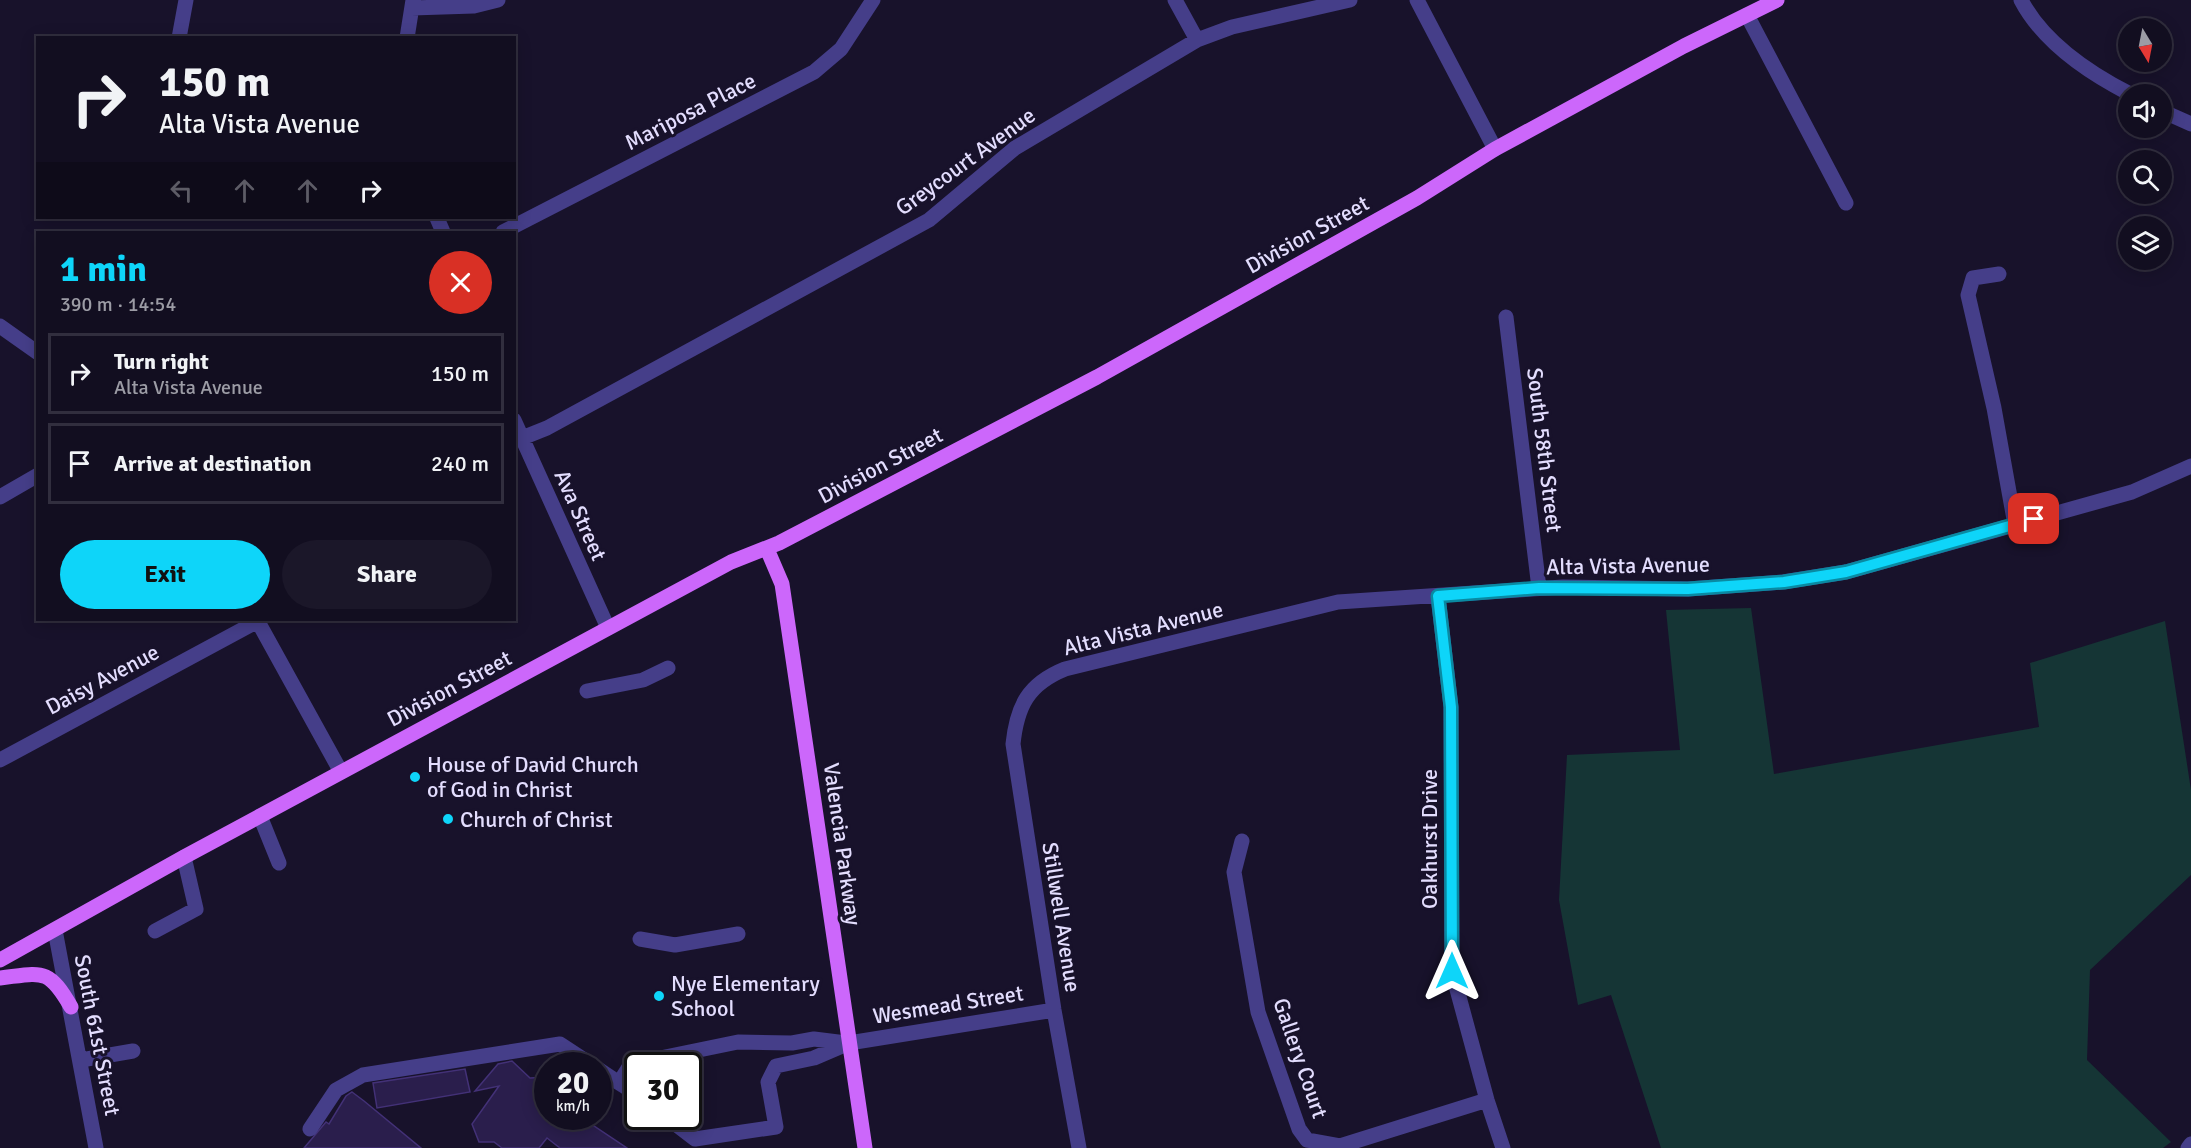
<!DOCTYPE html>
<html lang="en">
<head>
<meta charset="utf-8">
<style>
	:root { --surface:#120e20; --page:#1b1729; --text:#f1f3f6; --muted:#9c9ca5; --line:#312e3e; --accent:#0ed5f9 }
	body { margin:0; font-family:Signika,sans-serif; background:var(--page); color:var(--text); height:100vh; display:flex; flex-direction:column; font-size:22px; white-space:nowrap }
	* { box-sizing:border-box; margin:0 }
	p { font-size:20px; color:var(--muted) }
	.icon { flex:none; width:33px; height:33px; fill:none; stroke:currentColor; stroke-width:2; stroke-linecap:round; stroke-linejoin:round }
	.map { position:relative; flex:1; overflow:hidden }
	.side { position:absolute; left:36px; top:231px; width:480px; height:390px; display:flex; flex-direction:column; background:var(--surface); border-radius:0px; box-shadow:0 3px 15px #0003,0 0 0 2px var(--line) }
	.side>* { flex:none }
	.top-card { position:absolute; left:36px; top:36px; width:480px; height:183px; border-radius:0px; box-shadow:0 3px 15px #0003,0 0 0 2px var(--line); background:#120e20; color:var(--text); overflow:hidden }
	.needle { width:39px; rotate:170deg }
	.buttons { position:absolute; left:2118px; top:18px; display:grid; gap:12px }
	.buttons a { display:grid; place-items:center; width:54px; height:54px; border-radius:50%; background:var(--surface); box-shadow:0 3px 15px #0003,0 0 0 2px var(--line); font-size:30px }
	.speed { position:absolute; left:534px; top:1052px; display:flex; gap:12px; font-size:30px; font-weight:700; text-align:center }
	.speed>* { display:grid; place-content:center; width:78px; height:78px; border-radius:50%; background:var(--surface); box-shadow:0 3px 15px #0003,0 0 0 2px var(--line); line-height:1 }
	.speed small { font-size:15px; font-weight:400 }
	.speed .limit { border:3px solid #111; border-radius:9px; background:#fff; color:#111 }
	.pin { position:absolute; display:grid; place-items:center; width:51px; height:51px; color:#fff; margin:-26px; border-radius:12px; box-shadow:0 3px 9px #0006 }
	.me { position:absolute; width:66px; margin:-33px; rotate:0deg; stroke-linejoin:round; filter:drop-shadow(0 0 4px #0008) }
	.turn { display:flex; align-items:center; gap:21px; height:126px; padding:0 24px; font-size:27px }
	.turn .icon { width:78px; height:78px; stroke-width:2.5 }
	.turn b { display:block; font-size:42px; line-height:51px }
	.lanes { display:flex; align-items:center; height:57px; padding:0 24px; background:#0003; justify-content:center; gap:30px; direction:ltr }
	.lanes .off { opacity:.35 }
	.round { display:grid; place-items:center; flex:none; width:63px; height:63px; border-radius:32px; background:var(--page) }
	.head { display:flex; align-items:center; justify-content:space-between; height:102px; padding:0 24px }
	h1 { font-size:36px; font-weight:700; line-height:45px; color:var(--accent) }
	.button { display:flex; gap:12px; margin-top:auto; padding:12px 24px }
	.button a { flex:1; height:69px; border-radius:36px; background:var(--accent); color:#111; font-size:24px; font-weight:700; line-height:69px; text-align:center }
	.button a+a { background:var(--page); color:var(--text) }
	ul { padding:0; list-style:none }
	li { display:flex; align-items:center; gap:18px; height:81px; margin:0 12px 9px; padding:0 12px; border:3px solid var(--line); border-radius:0px }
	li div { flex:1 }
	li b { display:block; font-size:22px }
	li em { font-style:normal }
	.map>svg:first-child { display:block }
	.green { fill:#153535 }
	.building { fill:#2a1e4c; stroke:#433177; stroke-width:1.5 }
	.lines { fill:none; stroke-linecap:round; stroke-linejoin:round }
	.minor { stroke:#453e89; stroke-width:15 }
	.major { stroke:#cc67fb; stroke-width:15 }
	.route-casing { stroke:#098aa2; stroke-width:15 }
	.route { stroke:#0ed5f9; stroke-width:10 }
	.poi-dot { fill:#0ed5f9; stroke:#18122b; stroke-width:2 }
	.labels { text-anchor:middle; stroke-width:6; stroke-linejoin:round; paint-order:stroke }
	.street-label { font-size:22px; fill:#e3ddfe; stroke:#18122b }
	.poi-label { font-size:22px; fill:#e3ddfe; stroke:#18122b; text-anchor:start }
</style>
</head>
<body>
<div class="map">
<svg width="2191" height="1148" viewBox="0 0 2191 1148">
	<rect width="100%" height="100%" fill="#18122b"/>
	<path class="green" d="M1751 608 1774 774 2039 727 2030 663 2165 621 2191 790V875L2090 970 2087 1060 2171 1142 2163 1148H1661L1611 995 1578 1005 1559 900 1567 755 1680 750 1666 610Z"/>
	<path class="building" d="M512 1061 530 1078 548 1077V1116H579L627 1148H560L547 1138 539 1148H502L494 1142H479L472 1124 499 1086 475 1091 498 1064Z
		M465 1069 470 1092 377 1108 373 1083Z
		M352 1092 364 1101 421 1148H304L326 1122 329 1124 346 1096Z"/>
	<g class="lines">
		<path class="minor" d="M1175 0 1197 40
			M1417 0 1495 149
			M2021 0C2043 42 2089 73 2130 94
			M412 8 474 6 498 0
			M1747 15 1846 203
			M179 38 186 0
			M407 38 413 0
			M2162 111 2191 124
			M437 218 443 232
			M503 232 814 72 841 49 873 0
			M1999 274 1973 278 1968 295 1994 408 2015 525
			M1506 317 1539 588
			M0 326 38 353
			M514 420 608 628
			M522 438 547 428 929 220 1015 148 1197 40 1232 27 1350 0
			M0 497 38 475
			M1438 596 1451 707 1452 971 1487 1100 1503 1148
			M257 620 341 772
			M587 691 643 680 668 668
			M0 760 258 621
			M260 816 279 863
			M1242 841 1234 872 1258 1012 1299 1129 1307 1140 1340 1146 1487 1100
			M55 930 96 1148
			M155 931 196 909 184 857
			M640 939 675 945 738 934
			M81 1060 133 1051
			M598 1069 619 1083
			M638 1095 619 1083 631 1064 738 1042 792 1043 814 1039 846 1043
			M665 1116 695 1139 776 1127 768 1082 776 1066 814 1058 849 1043 1054 1010
			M310 1129 336 1090 363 1075 560 1044 592 1065
			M1079 1148 1054 1010 1013 744C1017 706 1028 684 1065 669L1338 602 1563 587 1688 589 1783 582 1846 572 2132 492 2191 466
			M2188 1148 2191 1144"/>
		<path class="major" d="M767 549 782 584 865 1148
			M0 960 184 857 731 562 779 543 1097 377 1417 198 1495 149 1684 46 1777 0
			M0 978C42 973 48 967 71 1007"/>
	</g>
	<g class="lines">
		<defs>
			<path id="route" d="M1452 971 1451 707 1438 596 1539 588 1688 589 1784 582 1846 572 2034 519"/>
		</defs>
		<use href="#route" class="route-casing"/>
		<use href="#route" class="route"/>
	</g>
	<g class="poi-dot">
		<circle cx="415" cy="777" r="6"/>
		<circle cx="448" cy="819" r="6"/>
		<circle cx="659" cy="996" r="6"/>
	</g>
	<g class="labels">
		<g class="street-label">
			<text transform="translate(690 111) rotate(-27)" y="8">Mariposa Place</text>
			<text transform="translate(965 161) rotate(-36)" y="8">Greycourt Avenue</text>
			<text transform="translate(1307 234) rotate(-29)" y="8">Division Street</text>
			<text transform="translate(1545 450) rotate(83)" y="8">South 58th Street</text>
			<text transform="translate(880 465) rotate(-28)" y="8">Division Street</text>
			<text transform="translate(581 515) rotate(66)" y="8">Ava Street</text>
			<text transform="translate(1628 565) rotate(-1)" y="8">Alta Vista Avenue</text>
			<text transform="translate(1143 628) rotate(-14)" y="8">Alta Vista Avenue</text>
			<text transform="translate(102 679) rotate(-28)" y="8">Daisy Avenue</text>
			<text transform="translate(449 688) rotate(-28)" y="8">Division Street</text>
			<text transform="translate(1429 839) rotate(-90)" y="8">Oakhurst Drive</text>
			<text transform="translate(843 844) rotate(82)" y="8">Valencia Parkway</text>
			<text transform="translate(1062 917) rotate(81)" y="8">Stillwell Avenue</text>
			<text transform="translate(948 1004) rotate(-9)" y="8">Wesmead Street</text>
			<text transform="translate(98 1035) rotate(79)" y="8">South 61st Street</text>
			<text transform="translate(1301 1058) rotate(71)" y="8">Gallery Court</text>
		</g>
		<g class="poi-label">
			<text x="427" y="772">House of David Church<tspan x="427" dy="25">of God in Christ</tspan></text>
			<text x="460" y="827">Church of Christ</text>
			<text x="671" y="991">Nye Elementary<tspan x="671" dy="25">School</tspan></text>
		</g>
	</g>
</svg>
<div class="buttons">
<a><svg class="needle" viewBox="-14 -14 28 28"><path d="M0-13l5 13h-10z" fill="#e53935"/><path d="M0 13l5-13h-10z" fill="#9c9ca5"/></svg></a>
<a><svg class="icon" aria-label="sound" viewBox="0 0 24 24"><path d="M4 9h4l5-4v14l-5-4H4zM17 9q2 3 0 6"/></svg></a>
<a><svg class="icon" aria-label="search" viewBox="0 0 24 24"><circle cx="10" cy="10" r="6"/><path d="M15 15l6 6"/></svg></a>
<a><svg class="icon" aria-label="layers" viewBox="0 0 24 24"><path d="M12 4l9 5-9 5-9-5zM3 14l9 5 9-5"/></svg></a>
</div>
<div class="speed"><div>20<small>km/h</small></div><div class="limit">30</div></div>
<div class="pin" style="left:2034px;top:519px;background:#d93025"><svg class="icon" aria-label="arrive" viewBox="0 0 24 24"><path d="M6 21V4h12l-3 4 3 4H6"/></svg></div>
<svg class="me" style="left:1452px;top:971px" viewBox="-20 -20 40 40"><path d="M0-17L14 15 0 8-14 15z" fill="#0ed5f9" stroke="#fff" stroke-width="4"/></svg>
<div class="top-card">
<div class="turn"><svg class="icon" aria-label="right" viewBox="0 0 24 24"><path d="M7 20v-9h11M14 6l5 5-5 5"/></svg><div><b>150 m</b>Alta Vista Avenue</div></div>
<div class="lanes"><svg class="icon off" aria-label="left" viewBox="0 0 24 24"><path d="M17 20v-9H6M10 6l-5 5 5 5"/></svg><svg class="icon off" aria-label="ahead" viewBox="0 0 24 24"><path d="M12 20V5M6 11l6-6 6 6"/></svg><svg class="icon off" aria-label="ahead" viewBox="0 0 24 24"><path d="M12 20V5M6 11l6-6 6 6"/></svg><svg class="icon" aria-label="right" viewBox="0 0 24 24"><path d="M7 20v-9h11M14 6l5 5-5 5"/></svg></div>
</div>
<section class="side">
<div class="head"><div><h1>1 min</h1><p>390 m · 14:54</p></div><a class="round" style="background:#d93025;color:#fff"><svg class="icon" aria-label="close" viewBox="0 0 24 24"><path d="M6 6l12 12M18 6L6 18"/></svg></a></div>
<ul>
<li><svg class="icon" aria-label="right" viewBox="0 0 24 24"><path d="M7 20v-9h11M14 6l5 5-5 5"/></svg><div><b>Turn right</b><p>Alta Vista Avenue</p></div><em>150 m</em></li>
<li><svg class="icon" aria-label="arrive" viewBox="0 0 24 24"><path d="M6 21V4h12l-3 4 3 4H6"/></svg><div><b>Arrive at destination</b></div><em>240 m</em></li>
</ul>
<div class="button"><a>Exit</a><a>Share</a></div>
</section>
</div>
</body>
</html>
